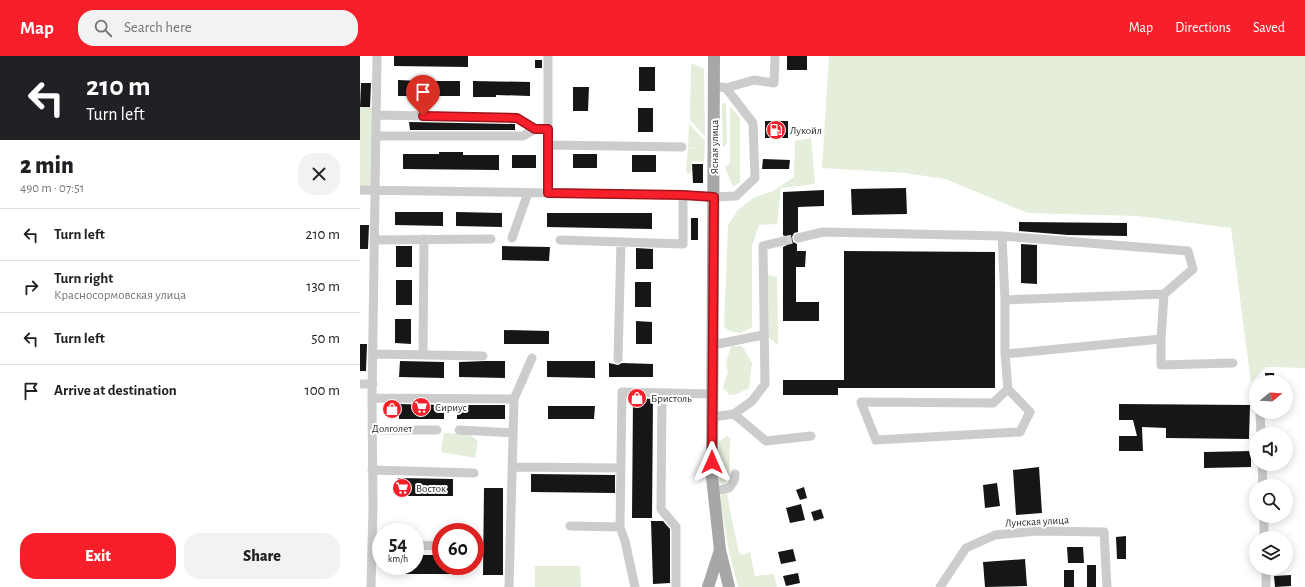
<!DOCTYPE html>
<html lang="en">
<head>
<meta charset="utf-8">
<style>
	:root { --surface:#fff; --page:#f2f2f2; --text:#202124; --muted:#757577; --line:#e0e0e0; --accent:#f7202a }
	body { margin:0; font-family:"Alegreya Sans",sans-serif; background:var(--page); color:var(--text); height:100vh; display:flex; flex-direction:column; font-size:15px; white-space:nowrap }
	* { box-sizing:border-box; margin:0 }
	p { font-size:13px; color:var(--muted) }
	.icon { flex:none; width:22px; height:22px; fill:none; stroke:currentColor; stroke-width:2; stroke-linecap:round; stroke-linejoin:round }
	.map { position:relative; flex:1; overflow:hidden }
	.drawer { display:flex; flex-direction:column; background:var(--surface); width:360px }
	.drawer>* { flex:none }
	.hud { background:#202124; color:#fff; overflow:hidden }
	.needle { width:26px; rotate:72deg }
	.tools { position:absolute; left:889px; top:319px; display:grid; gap:8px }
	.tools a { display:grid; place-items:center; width:44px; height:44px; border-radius:50%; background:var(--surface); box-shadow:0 2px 10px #0003; font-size:20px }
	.speed { position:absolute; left:12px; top:467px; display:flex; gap:8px; font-size:20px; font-weight:700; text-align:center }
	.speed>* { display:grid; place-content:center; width:52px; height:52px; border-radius:50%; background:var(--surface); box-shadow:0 2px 10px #0003; line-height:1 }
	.speed small { font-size:10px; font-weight:400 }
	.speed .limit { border:6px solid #d22; background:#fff; color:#111 }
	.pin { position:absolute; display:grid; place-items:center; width:34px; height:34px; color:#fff; margin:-41px -17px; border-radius:50% 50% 50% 0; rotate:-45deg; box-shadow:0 0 4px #0007 }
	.pin .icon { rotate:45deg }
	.me { position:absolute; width:44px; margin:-22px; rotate:0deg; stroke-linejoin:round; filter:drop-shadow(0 0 3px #0008) }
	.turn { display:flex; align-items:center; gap:14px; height:84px; padding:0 20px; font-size:18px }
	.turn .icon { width:52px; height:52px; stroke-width:2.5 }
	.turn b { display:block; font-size:28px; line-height:34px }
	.round { display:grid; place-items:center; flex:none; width:42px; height:42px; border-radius:16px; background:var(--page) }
	.head { display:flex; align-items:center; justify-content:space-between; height:68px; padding:0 20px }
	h1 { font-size:24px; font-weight:800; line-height:30px }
	.cta { display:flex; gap:8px; margin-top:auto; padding:8px 20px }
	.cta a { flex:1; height:46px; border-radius:16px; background:var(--accent); color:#fff; font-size:16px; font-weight:800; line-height:46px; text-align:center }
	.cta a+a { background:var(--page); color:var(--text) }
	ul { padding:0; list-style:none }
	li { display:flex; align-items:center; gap:12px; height:52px; padding:0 20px; border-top:1px solid var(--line) }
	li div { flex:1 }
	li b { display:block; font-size:15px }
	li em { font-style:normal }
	header { display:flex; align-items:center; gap:24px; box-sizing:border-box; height:56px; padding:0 20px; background:var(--accent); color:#fff }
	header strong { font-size:19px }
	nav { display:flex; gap:22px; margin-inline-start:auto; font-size:14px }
	.search { width:280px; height:36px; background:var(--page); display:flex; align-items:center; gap:10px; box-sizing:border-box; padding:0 14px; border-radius:16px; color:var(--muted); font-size:15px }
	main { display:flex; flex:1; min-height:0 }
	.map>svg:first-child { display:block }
	.green { fill:#e4eedb }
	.building { fill:#161616 }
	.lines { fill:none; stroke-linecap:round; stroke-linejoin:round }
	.minor-tunnel { stroke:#d5d5d5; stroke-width:9; stroke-dasharray:9 4.5; stroke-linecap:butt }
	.minor { stroke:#ccc; stroke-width:9 }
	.major { stroke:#a7a7a7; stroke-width:12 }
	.route-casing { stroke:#a1151b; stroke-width:10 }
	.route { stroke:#f7202a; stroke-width:7 }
	.labels { text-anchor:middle; stroke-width:4; stroke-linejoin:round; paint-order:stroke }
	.poi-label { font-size:11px; fill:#2f2f2f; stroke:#fff; text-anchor:start }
	.street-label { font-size:11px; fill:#2f2f2f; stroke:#fff }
</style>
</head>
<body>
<header>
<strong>Map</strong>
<div class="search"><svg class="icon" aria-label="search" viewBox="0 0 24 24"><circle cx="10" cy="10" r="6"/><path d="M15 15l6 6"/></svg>Search here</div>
<nav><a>Map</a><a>Directions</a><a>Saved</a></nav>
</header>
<main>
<section class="drawer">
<div class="hud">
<div class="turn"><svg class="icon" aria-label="left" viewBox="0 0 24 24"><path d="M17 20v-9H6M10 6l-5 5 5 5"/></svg><div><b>210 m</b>Turn left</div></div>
</div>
<div class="head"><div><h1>2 min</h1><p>490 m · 07:51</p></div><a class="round"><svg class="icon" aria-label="close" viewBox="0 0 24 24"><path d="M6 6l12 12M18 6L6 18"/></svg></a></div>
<ul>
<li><svg class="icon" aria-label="left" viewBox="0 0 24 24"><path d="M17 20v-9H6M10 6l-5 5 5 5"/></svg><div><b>Turn left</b></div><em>210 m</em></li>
<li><svg class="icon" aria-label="right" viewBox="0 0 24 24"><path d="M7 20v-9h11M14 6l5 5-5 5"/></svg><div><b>Turn right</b><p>Красносормовская улица</p></div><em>130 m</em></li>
<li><svg class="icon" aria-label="left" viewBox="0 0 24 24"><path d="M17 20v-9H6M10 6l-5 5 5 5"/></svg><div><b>Turn left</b></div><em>50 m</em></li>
<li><svg class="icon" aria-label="arrive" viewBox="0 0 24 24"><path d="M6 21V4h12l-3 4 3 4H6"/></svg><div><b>Arrive at destination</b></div><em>100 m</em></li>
</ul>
<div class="cta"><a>Exit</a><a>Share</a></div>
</section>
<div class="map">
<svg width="945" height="531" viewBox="0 0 945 531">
	<rect width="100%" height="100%" fill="#fff"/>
	<path class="green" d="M469 0H945V312L906 311 891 327 871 172 778 160 668 157 585 123 545 117 462 112Z
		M331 7 344 13 345 80 330 64Z
		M363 47 366 48 367 87 363 92 362 50Z
		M370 50 380 62V126L373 131 365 111 370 107Z
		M0 51H14L12 130H0Z
		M329 68 345 85 344 106 332 105 330 118 326 116 328 92 338 93 328 91Z
		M451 82 455 128 421 132 417 168 399 169 392 190V271L381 277 369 275 364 270 368 169 378 154 393 142 413 135 434 121 435 85Z
		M408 219 417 221 418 289 409 282Z
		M371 290H382L392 307 389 332 377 338 369 339 363 331 368 316 366 307Z
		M84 377 109 378 118 385 115 402 81 396Z
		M367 380 370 382 369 424 365 428 359 427V386Z
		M362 436 367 437 371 459 379 497 383 499 390 496 395 520 414 518 417 531H378L369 496 360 444Z
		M175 510H220L221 531H175Z"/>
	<path class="building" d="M34 0H108V11L34 10Z
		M427 0H447V14H427Z
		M175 4H182V12H175Z
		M279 11H295V35H279Z
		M38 24 61 25V40H38Z
		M75 25H100V40H75Z
		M113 25 170 26V40L136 39V41H113Z
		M1 27H11L10 51H0Z
		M213 31H229L228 55H213Z
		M278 52H293V76H278Z
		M405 65H428V82H405Z
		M49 66 155 68V74H50Z
		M79 96H103V99H139V114L43 113V98H79Z
		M213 98H237V112H213Z
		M152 99H176V112H152Z
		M272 99H296V116H272Z
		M403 103 430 104 429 113H402Z
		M332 108H343V127H333Z
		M546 132 547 158 492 159 491 133Z
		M464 134V150L438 151V176L434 177 432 181 433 186 437 188V195H446L445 211H436V246H459V265H423V191L427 189 429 184 427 181 423 179V136Z
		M35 156H83V170L35 169Z
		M96 156 142 157V171L96 170Z
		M187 157H292V173L187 171Z
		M331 162H338V184H331Z
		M659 166 767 167V180L708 179 659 175Z
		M0 169H9L8 193H0Z
		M661 188 677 189V228L661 227Z
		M36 190H52V211H36Z
		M142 190 190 191 189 205 142 204Z
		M276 192 293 193V213H276Z
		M484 195 635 196V332H478V339H423V324H484Z
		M36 224H52V249H36Z
		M275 226H291V251H275Z
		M35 263H51V288L35 287Z
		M276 265 292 266V288H276Z
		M144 274 189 275V288H144Z
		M0 288H7L6 315H0Z
		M40 305 84 306V322L39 321Z
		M126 305H145V322L99 321V306Z
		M187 305H235V322L187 321Z
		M249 307 258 309 262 307 293 308V321H249Z
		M905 317H914L915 326H906Z
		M273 342 293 343 292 462H272Z
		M39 348 84 349V363H39Z
		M759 348 890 349 889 383 806 382V372L782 371 783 395H759V380H777L773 364H759Z
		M97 349H145V363H97Z
		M188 350H235L234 363H188Z
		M891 395V411L844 412V396Z
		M679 411 682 457 656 459 653 414Z
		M171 418 255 419V437L171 436Z
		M38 422 93 423V440H37Z
		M637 427 640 450 625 452 623 429Z
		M444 431 447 442 440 444 436 434Z
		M124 432H143V519H123Z
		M441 448 445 464 430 467 426 452Z
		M461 453 464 462 454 465 451 456Z
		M291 465H303L310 473V527L293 528Z
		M766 480V503H757L756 481Z
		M707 491H723L724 507H708Z
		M433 493 436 505 421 508 418 496Z
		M55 499H81V510H94V518H37V510H55Z
		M665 503 667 530 625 531 623 506Z
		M727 509H736V531H727Z
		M704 514H714V531H704Z
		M438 517 440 527 426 530 423 520Z
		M931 519V530L915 531 914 520Z"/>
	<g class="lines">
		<path class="minor-tunnel" d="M423 185 438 182"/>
		<path class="minor" d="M361 31 366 32 394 24 414 27 415 0
			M16 59 157 62 175 73
			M16 80H163L175 73H188
			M188 89 322 91
			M0 134 323 139 354 141 376 140 395 122 393 67 366 32
			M188 137V0
			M642 180 645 244 804 238
			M152 182 168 137
			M438 182 463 176 642 180 828 195 833 213 804 238 801 283V309L873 307
			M15 184 131 183
			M200 184 323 188V139
			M645 244V298L801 283
			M353 289 403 279
			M13 298 123 300
			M645 298 648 333 670 356 660 376 516 384 501 346 633 347 648 333
			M63 299 64 183
			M258 303 261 186
			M0 328H13
			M302 337 301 453 316 471V531
			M12 342 154 343
			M900 356 901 378
			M374 358 406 385 451 380
			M352 361 374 358 392 345 405 328 403 190 423 185
			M12 374H77
			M99 374 153 377
			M902 408 903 430
			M152 411 261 412
			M12 414 114 417
			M353 435 369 432 374 425 375 418
			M904 460V482
			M210 470 260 471 262 336 352 338
			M260 471 265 485 275 531
			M55 489 81 490
			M906 512V531
			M11 531 13 451 12 342 17 0
			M149 531 154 343 172 302
			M580 531 606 492 635 479 677 475 744 476 747 531"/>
		<path class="major" d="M354 0 352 421 360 494 369 531
			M348 531 360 494"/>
	</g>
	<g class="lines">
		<defs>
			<path id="route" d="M63 60 157 62 175 73H188V137L323 139 354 141 352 406"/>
		</defs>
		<use href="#route" class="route-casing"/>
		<use href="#route" class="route"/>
	</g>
	<defs>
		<symbol id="fuel-disc" viewBox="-11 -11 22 22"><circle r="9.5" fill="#f7202a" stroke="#fff"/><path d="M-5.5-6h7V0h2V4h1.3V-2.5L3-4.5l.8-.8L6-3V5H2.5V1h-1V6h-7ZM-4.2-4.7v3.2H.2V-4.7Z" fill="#fff"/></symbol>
		<symbol id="shop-disc" viewBox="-11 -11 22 22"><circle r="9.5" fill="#f7202a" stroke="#fff"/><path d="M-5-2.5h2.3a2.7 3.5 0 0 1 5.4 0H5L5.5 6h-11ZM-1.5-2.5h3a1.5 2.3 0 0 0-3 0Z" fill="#fff"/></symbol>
		<symbol id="supermarket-disc" viewBox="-11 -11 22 22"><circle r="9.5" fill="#f7202a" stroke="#fff"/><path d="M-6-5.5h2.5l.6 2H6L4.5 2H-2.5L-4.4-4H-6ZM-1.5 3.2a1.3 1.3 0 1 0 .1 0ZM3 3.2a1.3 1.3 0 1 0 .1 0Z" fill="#fff"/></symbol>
	</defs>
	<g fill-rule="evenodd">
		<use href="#fuel-disc" x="405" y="63" width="22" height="22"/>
		<use href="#shop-disc" x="266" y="331" width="22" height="22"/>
		<use href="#supermarket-disc" x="50" y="340" width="22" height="22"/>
		<use href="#shop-disc" x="21" y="342" width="22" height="22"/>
		<use href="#supermarket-disc" x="31" y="421" width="22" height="22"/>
	</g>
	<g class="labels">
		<g class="poi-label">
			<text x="430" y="78">Лукойл</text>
			<text x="291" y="346">Бристоль</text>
			<text x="75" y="355">Сириус</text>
			<text x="32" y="376" text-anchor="middle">Долголет</text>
			<text x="56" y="436">Восток</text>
		</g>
		<g class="street-label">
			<text transform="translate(354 91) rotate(-90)" y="4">Ясная улица</text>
			<text transform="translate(677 465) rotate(-3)" y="4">Лунская улица</text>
		</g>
	</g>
</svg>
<div class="tools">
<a><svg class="needle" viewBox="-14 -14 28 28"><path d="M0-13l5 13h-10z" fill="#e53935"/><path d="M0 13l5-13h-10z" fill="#757577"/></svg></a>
<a><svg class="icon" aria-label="sound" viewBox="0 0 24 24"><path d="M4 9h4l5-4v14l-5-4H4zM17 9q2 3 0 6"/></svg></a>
<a><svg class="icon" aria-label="search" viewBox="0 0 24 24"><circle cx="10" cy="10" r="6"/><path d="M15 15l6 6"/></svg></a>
<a><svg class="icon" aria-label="layers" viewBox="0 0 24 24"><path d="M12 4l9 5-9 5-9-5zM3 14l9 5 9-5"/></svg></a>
</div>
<div class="speed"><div>54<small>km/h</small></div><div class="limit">60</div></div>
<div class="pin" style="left:63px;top:60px;background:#d93025"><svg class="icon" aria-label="arrive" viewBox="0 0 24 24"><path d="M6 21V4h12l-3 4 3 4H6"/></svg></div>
<svg class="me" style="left:352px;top:406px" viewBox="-20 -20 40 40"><path d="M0-17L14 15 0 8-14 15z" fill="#f7202a" stroke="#fff" stroke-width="4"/></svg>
</div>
</main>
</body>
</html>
